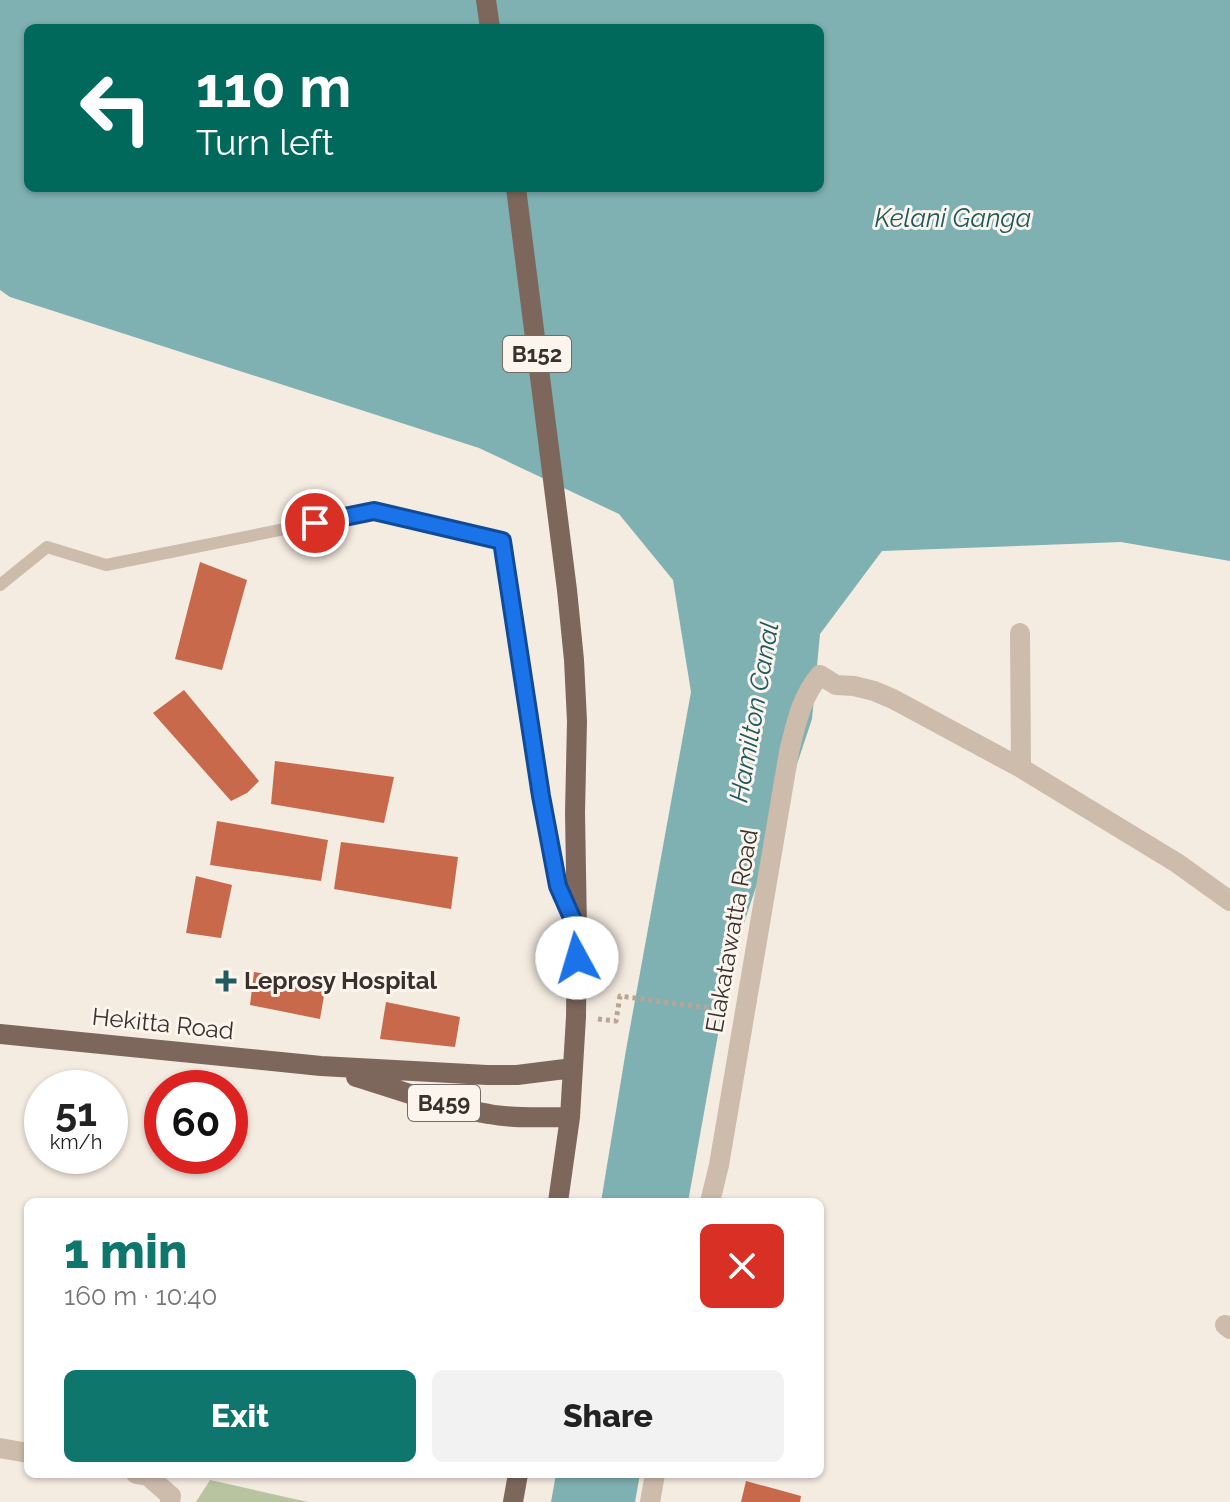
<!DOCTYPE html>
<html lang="en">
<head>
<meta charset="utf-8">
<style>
	:root { --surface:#fff; --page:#f2f2f2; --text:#222; --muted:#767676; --accent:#0f766e }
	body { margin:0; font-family:Raleway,sans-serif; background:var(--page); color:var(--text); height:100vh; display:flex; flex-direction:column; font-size:30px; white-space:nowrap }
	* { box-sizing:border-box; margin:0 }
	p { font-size:26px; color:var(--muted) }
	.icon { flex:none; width:44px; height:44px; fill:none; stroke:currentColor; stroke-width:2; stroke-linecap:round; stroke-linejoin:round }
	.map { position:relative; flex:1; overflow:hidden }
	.details { position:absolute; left:24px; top:1198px; width:800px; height:280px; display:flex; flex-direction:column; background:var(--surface); border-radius:12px; box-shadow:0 2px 6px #0004 }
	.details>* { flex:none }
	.banner { position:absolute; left:24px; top:24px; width:800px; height:168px; border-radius:12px; box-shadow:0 2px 6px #0004; background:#00695c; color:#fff; overflow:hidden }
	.speed { position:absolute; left:24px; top:1070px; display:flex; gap:16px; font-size:40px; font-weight:700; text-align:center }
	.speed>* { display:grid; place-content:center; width:104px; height:104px; border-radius:50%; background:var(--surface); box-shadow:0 2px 6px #0004; line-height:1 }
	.speed small { font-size:20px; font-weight:400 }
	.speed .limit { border:12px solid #d22; background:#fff; color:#111 }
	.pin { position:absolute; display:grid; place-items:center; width:68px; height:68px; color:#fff; margin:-34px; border:4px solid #fff; border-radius:50%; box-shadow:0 2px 8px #0007 }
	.me { position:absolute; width:88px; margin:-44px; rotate:354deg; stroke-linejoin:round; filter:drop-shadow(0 0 6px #0008) }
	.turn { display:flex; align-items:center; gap:28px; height:168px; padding:0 40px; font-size:36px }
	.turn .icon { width:104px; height:104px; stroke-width:2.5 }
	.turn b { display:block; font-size:56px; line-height:68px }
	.round { display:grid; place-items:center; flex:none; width:84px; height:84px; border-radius:12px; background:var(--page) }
	.head { display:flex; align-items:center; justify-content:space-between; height:136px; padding:0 40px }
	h1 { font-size:48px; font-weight:800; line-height:60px; color:var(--accent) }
	.cta { display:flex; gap:16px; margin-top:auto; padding:16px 40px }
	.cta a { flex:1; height:92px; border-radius:12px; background:var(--accent); color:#fff; font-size:32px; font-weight:800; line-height:92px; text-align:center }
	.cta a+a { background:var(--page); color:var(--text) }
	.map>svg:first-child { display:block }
	.green { fill:#b8c4a0 }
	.water { fill:#7fb0b2; fill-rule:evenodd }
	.building { fill:#c8694b }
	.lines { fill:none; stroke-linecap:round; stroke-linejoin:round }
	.path { stroke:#b9a596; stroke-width:5; stroke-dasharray:4 4; stroke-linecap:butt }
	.service { stroke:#cdbbac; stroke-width:12 }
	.minor { stroke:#cdbbac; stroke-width:20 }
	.primary { stroke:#7d675c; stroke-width:20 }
	.route-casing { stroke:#114b97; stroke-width:20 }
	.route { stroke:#1a73e8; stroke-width:14 }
	.poi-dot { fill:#1f5a5e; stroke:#fbf5ee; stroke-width:3 }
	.labels { text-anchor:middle; stroke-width:6; stroke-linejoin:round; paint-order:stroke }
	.shield { fill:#fbf5ee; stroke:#756b66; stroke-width:2 }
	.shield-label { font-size:22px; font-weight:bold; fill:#3b302b }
	.street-label { font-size:24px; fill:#3b302b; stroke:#fbf5ee }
	.poi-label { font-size:24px; font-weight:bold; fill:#3b302b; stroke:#fbf5ee; text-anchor:start }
	.water-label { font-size:26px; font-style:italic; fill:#1f5a5e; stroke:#fbf5ee }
</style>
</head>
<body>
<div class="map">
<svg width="1230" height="1502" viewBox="0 0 1230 1502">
	<rect width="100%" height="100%" fill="#f4ebe1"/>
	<path class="green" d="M210 1480 308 1502H196Z"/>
	<path class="water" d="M0 0H1230V561L1121 542 882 551 820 634 812 719 731 962 688 1202H601L626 1050 691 692 673 580 619 514 479 448 10 297 0 290ZM28 28H820V188H28Z
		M556 1474H640L635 1502H551Z"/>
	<path class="building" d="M200 562 247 580 222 670 175 659Z
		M184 690 259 781 247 793 231 801 153 713Z
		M275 761 394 777 384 823 271 804Z
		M217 821 328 840 321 881 210 865Z
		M341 842 458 857 451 909 334 889Z
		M196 876 232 885 221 938 186 933Z
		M254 972 326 984 320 1019 250 1005Z
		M386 1002 460 1017 455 1047 380 1039Z
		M746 1481 801 1496 800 1502H741Z"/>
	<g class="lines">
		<path class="path" d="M598 1019 616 1021 620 996 723 1010"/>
		<path class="service" d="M0 585 47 547 106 565 374 511 502 541 541 796 558 886 573 918"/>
		<path class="minor" d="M1020 633 1021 768
			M710 1202 719 1165 789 752C796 724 801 697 820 675L836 685 854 686 874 691 893 699 1021 768 1177 863 1230 901
			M1225 1325 1230 1329
			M0 1448 28 1453
			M136 1474 148 1476 171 1496 170 1502
			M650 1502 655 1474"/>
		<path class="primary" d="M486 0 490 28
			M516 188 567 590 574 660 577 721 575 813 577 929 576 1017 570 1117 558 1202
			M0 1034 321 1066 487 1075H517L573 1068
			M356 1077C399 1090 444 1107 489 1114 515 1119 543 1117 570 1117
			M513 1502 518 1474"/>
	</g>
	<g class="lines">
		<defs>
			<path id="route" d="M315 523 374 511 502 541 541 796 558 886 577 929V958"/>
		</defs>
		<use href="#route" class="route-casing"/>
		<use href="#route" class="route"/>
	</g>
	<path class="poi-dot" d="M222 969h8v8h8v8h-8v8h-8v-8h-8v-8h8z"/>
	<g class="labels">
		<g class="shield">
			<rect x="503" y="336" width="68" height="36" rx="6"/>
			<rect x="408" y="1085" width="72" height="36" rx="6"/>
		</g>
		<g class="shield-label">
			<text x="537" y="362">B152</text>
			<text x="444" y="1111">B459</text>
		</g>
		<g class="street-label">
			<text transform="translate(732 931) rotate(-80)" y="8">Elakatawatta Road</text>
			<text transform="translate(163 1024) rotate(6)" y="8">Hekitta Road</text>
		</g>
		<g class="poi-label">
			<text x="244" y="989">Leprosy Hospital</text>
		</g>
		<g class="water-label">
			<text x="953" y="227">Kelani Ganga</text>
			<text transform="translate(754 712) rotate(-80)" y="9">Hamilton Canal</text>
		</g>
	</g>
</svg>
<div class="speed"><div>51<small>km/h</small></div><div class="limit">60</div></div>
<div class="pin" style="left:315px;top:523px;background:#d93025"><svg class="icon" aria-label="arrive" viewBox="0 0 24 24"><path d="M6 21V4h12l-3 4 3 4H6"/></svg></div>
<svg class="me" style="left:577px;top:958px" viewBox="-20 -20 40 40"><circle r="19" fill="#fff"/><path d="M0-13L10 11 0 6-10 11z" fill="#1a73e8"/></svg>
<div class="banner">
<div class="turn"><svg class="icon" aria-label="left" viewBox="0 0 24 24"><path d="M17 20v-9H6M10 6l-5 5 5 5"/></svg><div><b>110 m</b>Turn left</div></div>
</div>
<section class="details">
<div class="head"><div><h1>1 min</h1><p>160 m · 10:40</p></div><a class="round" style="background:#d93025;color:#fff"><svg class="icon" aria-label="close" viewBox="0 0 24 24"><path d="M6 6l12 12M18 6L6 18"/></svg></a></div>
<div class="cta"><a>Exit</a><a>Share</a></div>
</section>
</div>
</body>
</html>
